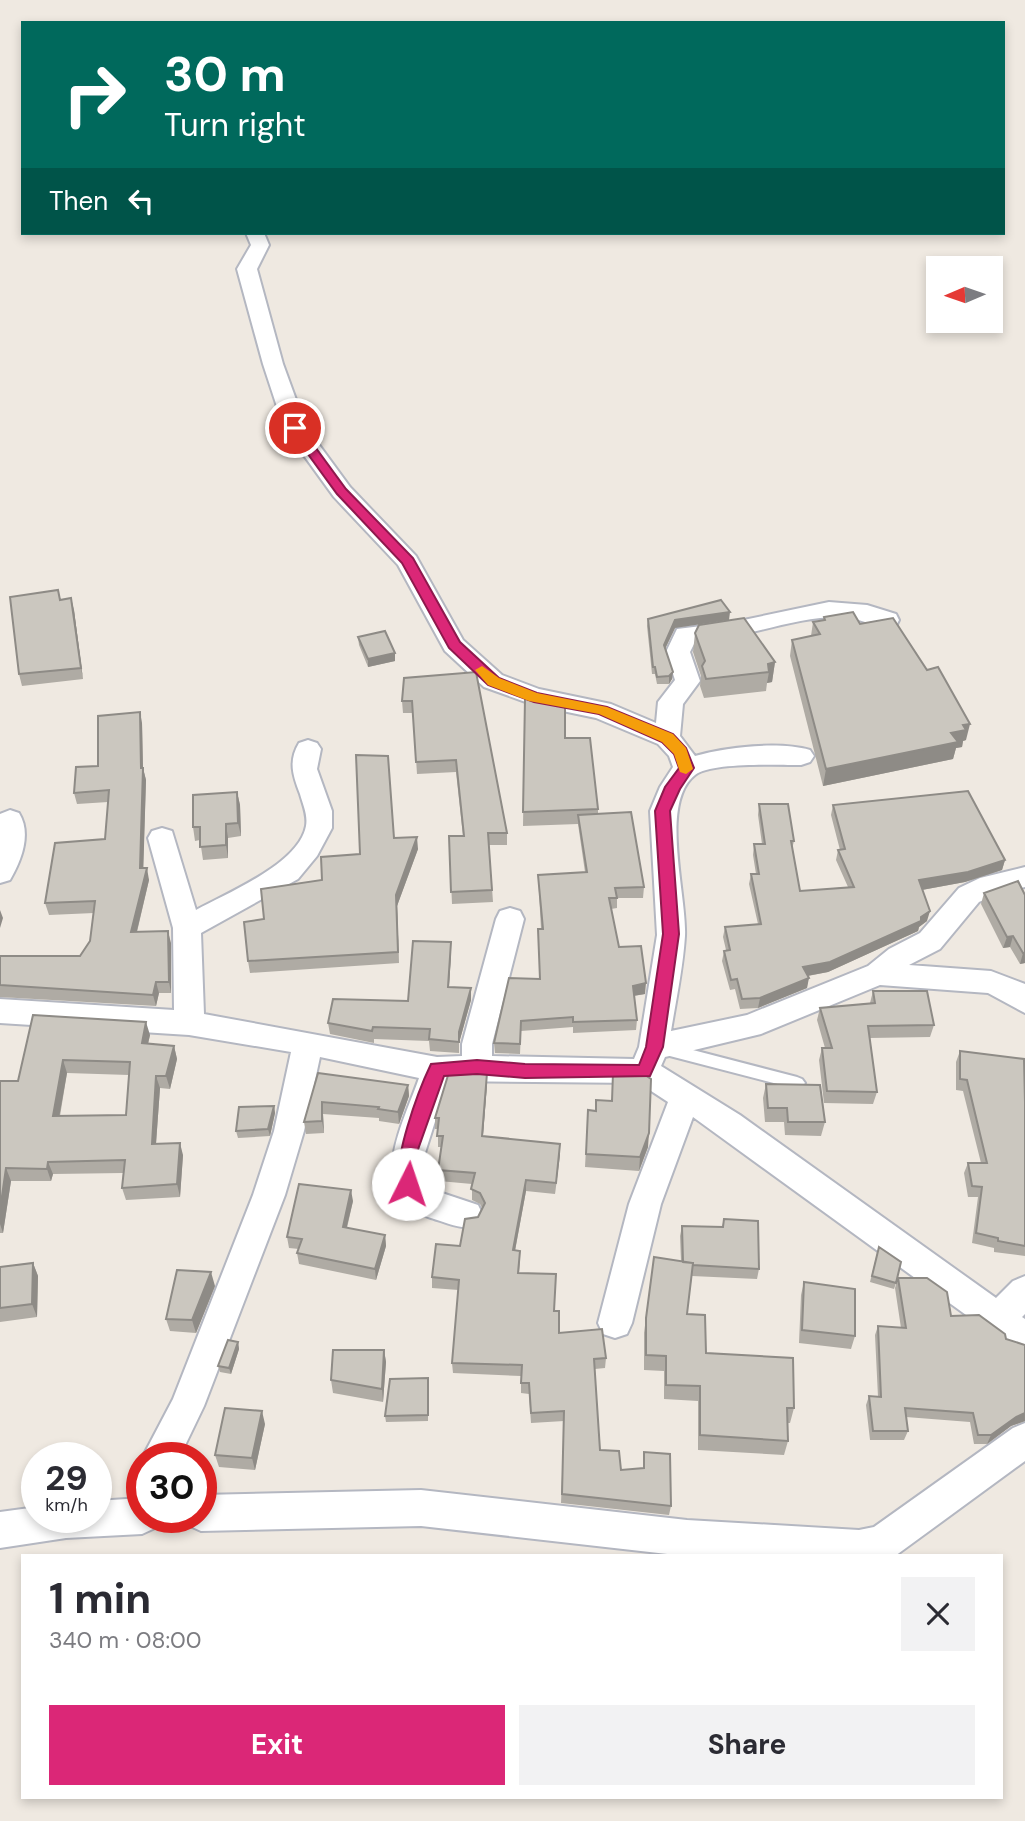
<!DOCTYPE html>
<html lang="en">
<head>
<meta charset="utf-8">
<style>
	:root { --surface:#fff; --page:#f2f2f3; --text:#2b2b33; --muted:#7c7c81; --accent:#db2777 }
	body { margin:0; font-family:"DM Sans",sans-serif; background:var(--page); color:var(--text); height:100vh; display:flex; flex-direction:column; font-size:26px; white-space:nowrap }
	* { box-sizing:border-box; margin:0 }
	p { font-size:23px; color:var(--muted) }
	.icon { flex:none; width:38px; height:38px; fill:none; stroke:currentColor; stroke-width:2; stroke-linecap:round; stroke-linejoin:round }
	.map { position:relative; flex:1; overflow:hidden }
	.details { position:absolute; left:21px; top:1554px; width:982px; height:245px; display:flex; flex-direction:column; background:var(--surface); border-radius:0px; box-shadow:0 4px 10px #0003 }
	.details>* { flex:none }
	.banner { position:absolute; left:21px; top:21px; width:984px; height:214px; border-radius:0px; box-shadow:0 4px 10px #0003; background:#00695c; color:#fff; overflow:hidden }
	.needle { width:46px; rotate:268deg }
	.buttons { position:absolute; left:926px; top:256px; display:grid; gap:14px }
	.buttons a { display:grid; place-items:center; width:77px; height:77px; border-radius:0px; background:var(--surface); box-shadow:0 4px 10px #0003; font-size:35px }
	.speed { position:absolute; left:21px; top:1442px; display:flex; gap:14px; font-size:35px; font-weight:700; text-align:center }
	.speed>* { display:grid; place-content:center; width:91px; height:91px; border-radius:50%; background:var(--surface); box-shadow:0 4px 10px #0003; line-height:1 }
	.speed small { font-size:18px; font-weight:400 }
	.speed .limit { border:10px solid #d22; background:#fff; color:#111 }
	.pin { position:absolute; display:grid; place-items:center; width:60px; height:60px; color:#fff; margin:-30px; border:4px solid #fff; border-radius:50%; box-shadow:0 2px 7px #0007 }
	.me { position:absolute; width:77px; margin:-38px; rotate:4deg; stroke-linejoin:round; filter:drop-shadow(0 0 5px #0008) }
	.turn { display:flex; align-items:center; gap:24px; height:147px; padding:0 28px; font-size:32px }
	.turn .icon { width:91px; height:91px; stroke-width:2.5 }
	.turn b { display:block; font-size:49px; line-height:60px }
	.then { display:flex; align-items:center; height:66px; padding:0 28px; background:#0003; gap:14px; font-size:26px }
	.round { display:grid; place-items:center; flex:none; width:74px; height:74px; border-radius:0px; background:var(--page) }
	.head { display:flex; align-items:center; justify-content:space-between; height:119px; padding:0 28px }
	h1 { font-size:42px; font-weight:700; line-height:52px }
	.action { display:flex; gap:14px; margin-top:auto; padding:14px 28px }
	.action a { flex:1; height:80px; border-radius:0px; background:var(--accent); color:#fff; font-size:28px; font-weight:700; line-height:80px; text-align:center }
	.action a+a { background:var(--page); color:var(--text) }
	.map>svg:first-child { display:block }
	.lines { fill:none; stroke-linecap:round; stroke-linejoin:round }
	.lane-casing { stroke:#b4b7c1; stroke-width:4 }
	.street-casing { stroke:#b4b7c1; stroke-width:4 }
	.lane { fill:#fff; fill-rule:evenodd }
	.street { fill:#fff; fill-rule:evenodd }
	.wall { fill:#afaba4; fill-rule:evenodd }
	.shaded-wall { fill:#8e8b86 }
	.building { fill:#cbc7bf; stroke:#8e8b86; stroke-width:2; fill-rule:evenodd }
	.route { fill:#db2777; stroke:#8e194d; stroke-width:2 }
	.slow { fill:#f59e0b }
</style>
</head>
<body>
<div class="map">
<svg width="1025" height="1821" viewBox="0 0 1025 1821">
	<rect width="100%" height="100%" fill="#efe9e1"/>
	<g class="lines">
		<defs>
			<path id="lane" d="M666 1043 797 1077 802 1079 805 1083 802 1087 797 1089 666 1055 661 1053 659 1049 661 1045Z"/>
			<path id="street" d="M246 233H264L269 245 257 269 283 364 306 427 350 487 416 556 463 640 502 675 539 689 611 704 656 723 658 702 675 680 666 652 677 629 734 622 829 602 867 605 896 614 899 620 896 626C878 630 861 618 843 617 793 616 745 639 695 642L690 652 700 681 683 704 680 736 695 756C726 747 779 741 810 750L814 756 810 762 801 765C780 765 711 762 695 775 659 803 687 895 685 936 683 968 676 1000 671 1031L747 1015 868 966 889 949 920 933 959 888 980 878 1025 867V887L997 894 979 902 940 949 909 965 991 971 1025 984V1013L988 993 880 985 761 1034 665 1057 661 1066 740 1115 996 1298 1013 1281 1025 1276V1314L1022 1317 1025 1319V1353L1013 1349 693 1117 661 1204 632 1323 627 1334 615 1338 603 1334 598 1323 629 1204 668 1102 639 1083 448 1081 423 1159 424 1179 436 1191 478 1205 483 1215 478 1225C462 1231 448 1223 431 1218 362 1196 403 1125 419 1078L320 1057 304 1131 285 1195 204 1406 179 1458H142L173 1399 253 1195 274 1131 291 1052 189 1035 0 1023V999L174 1010 173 928 148 838 152 831 162 828 172 831 196 910C227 893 299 864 306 826 308 815 303 805 300 794 293 776 288 761 299 743L308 740 317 743 321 749 317 769 332 811V828L317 856 298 879 201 933 204 1014 437 1057 462 1056V1044L496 919 500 911 510 908 520 911 524 919 492 1044V1056L634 1059 639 1047 657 935 650 811 660 787 673 767 669 756 658 744 596 718 534 705 484 687 445 651 398 565 334 497 284 428 263 364 237 269 251 245Z
				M10 810 19 813C32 834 21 861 10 880L0 883V814Z
				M1025 1423V1461L895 1556H685L421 1526 201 1531 188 1525 185 1517H201V1495L421 1490 687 1520 859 1530 874 1527 1013 1428Z
				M142 1498V1517H160L155 1528 142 1534 66 1538 0 1548V1512L37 1507V1517H96V1501Z"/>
		</defs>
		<use href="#lane" class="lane-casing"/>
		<use href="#street" class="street-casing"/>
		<use href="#lane" class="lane"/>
		<use href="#street" class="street"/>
	</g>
	<path class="wall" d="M74 610 83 679 22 686 19 674Z
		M824 617 966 740 963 741 962 747 956 748 953 759 823 786 790 656 792 640 811 636 813 622 823 620Z
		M648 619 675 628 665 649 672 679 669 684H657L655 674H652L647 626Z
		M695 633 775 662 772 682 767 683 766 691 704 698 700 686 701 676 693 652Z
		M358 637 395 653V661L368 667 359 645Z
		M404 678 507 833V845H489L493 902 452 904 449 836H463L456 772 417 774 413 713H403L402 701Z
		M525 699 565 738 598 809V814L644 887 643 898H617V908L611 909 619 947 645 994 634 996 637 1020 636 1030 573 1033V1027L521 1031 520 1054 495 1053 494 1043 540 979 538 929H541L538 875 585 872 578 824 523 826Z
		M142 723 143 768 146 780 143 868 149 880 137 932 171 943V993H159L156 1006 0 997V956H80L90 941 94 913 49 915 45 903 105 839 108 802 77 804 74 793 98 766Z
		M237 792 240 805 241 836 228 838V858L203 860 200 840 195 841 193 827Z
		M759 804 794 841 792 849 800 891 848 887 836 860 838 850H840L831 815 833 805 1005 860 1002 870 965 882 922 890 927 921 919 927 918 931 828 972 808 976 807 988 758 1008 740 1009 735 989 730 990 722 961 724 951 726 950 723 937 725 927 758 924 749 884 751 874H756L753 855 754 844H762L758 815Z
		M394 838 418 849 397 906 399 963 250 973 248 961 322 880 360 854Z
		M1018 881 1025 963 1020 964 1010 947 1003 948 981 904 984 893Z
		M451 942V954L449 987 471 1000 459 1043V1053L430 1051 429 1041 374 1039V1043L330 1034 328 1023 408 1001Z
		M873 991 934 1025 930 1037 870 1038 877 1092 873 1104 824 1103 819 1060 822 1048H825L817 1020 820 1008 870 1003Z
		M33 1015 150 1035 148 1044 174 1046 177 1059 170 1089 160 1088 156 1144 183 1155 180 1197 126 1200 122 1188 123 1173 53 1174 51 1181H11L3 1233H0V1081H18ZM67 1073 129 1075 126 1115 60 1116Z
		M960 1051 1025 1102V1256L994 1252V1248L972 1243 978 1197H968L964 1173 968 1163H981L963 1091 956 1090V1062Z
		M318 1073 408 1085 409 1096 399 1124 379 1121V1118L323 1114 324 1133 306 1134 304 1122Z
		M487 1073V1084L483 1136 560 1144 555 1194 526 1191 515 1251 520 1262 519 1273 554 1311 559 1333 606 1358 605 1368 595 1369 600 1450 621 1470 643 1469 644 1452 671 1506 669 1515 561 1503 564 1421 531 1423 529 1394 521 1393V1376L453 1373 452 1363 459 1290 432 1288V1277L460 1246 478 1217 482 1208 480 1204 472 1200V1184L439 1181 438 1170 441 1147H438V1129H435V1118Z
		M766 1084 825 1122 821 1136 785 1135 784 1122H765L763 1098Z
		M274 1106 275 1113 270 1136 238 1138 236 1131Z
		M588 1110 648 1147 639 1171 585 1167Z
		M353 1201 347 1228 385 1235 386 1246 376 1280 299 1264 297 1253 299 1249 289 1248 287 1237Z
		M724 1219 759 1269 757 1279 692 1276 687 1314 706 1353 794 1408 790 1423H787L788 1441 784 1455 698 1450V1401L664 1399V1371L644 1370V1333L654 1257 681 1261 680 1236 682 1226 722 1227Z
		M877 1253 896 1283 894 1289 870 1282Z
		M33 1263 38 1276 37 1317 0 1322V1267Z
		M898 1278 951 1316 1006 1339 1025 1345V1421L1011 1426 987 1444H974L970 1422 906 1417 908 1431 904 1440H870L866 1405 869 1396 878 1397 875 1335 878 1326 901 1328 895 1288Z
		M804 1282 855 1336 851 1349 799 1343 801 1295Z
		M215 1286 196 1333 170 1331 166 1319Z
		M238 1342 239 1349 231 1374 220 1372 218 1366Z
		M384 1350 386 1362 383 1402 333 1393 331 1380Z
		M428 1378V1421L386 1422 385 1416Z
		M265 1424 255 1470 219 1467 215 1455Z"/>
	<path class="shaded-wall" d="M71 598 74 610 83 679 81 668Z
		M730 612 729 620 675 628 663 653 664 645 675 620Z
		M395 653V661L368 667V659Z
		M775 662 772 682 767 683 769 672 768 664Z
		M673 672 672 679 669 684V676Z
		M140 712 142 723 143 770V768L146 780 143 879 140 868 141 768Z
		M970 724 966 740 963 741 962 747 956 748 953 759 823 786 826 769 963 725Z
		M237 792 240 805 241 836 238 823Z
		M226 824 228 838V858L226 845Z
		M417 837 418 849 397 906 399 963 396 895Z
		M1005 860 1002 870 965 882 916 891 919 880Z
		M147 868 149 880 134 943 131 932Z
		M0 910 3 918 0 928Z
		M930 911 927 921 919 927 918 931 828 972 801 977 803 967 921 917Z
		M168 931 171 943V993L169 982Z
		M1013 936 1010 947 1003 948 1007 937Z
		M451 942V954L448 999V987Z
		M1023 953H1025V963L1020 964Z
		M809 978 807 988 758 1008 760 998Z
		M156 982 159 993 156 1006 153 995Z
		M646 983 645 994 632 996 633 986Z
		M471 988V1000L459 1043V1053V1032Z
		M146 1022 150 1035 145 1056 142 1043Z
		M174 1046 177 1059 170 1089 166 1076Z
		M63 1060 67 1073 57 1129 53 1116Z
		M487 1073V1084L482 1147V1136Z
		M156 1076 160 1088 155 1157 152 1144Z
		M408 1085 409 1096 399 1124 398 1112Z
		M322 1102 323 1114 324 1133 322 1121Z
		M274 1106 275 1113 270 1136 268 1129Z
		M649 1133 648 1147 639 1171 640 1157Z
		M180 1143 183 1155 180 1197 177 1184Z
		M560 1144V1155L555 1194 556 1183Z
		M48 1162 53 1174 51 1181 47 1169Z
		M6 1168 11 1181 3 1233 0 1224V1210Z
		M526 1180V1191L513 1261V1250Z
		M351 1190 353 1201 344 1238 343 1227Z
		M385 1235 386 1246 376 1280 375 1269Z
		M33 1263 38 1276 37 1317 32 1304Z
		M211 1272 215 1286 196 1333 192 1320Z
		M238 1342 239 1349 231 1374 229 1368Z
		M384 1350 386 1362 383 1402 382 1389Z
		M262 1411 265 1424 255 1470 252 1458Z
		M1025 1413V1421L1011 1426 987 1444 991 1435 1016 1417Z"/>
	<path class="building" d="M58 590 60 600 71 598 81 668 19 674 10 597Z
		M721 600 730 612 675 620 664 645 673 672 669 676 657 677 655 667H653L648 619Z
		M853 612 860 624 893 618 927 670 938 667 970 724 963 725 966 730 951 733 958 742 826 769 792 640 820 634 813 622 825 620 824 617Z
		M744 618 775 662 768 664 769 672 706 679 702 666 705 661 695 633 699 625Z
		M385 631 395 653 368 659 358 637Z
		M476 672 507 833H488L492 890 451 892 449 836H464L456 760 416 762 412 701H402L404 678Z
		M525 699H565V738H590L598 809 523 812Z
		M140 712 141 768H143L140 868H147L131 932 168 931 169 982H156L153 995 0 985V956H80L90 941 95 901 45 903 55 843 105 839 109 790 74 793 76 767 98 766V716Z
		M356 755 388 756 394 838 417 837 396 895 398 952 248 961 244 922 264 919 261 889 322 880 321 857 360 854Z
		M968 791 1005 860 968 872 919 880 930 911 921 917V921L830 962 803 967 809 978 760 998 742 999 737 979 731 980 724 951 730 950 725 927 761 924 751 874H759L754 844H765L759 804H788L794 841H791L800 891 854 887 838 850 845 849 833 805Z
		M237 792 238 823 226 824V845L200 847V827H193V795Z
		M631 812 644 887 615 888 617 898H609L619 947 641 946 646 983 633 986 637 1020 573 1022V1017L521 1021 520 1044 494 1043 509 978 540 979 538 929H543L538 875 587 872 578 815Z
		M1018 881 1025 895V953H1023L1013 936 1007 937 984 893Z
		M413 941 451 942 448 987 471 988 459 1032V1042L429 1039 430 1029 373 1027 372 1031 328 1023 333 999 408 1001Z
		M873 991H927L934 1025 868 1026 877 1092 827 1091 822 1048H832L820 1008 875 1003Z
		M33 1015 146 1022 142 1043 174 1046 166 1076H156L152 1144 180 1143 177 1184 122 1188 125 1160 48 1162 47 1169 6 1168 0 1210V1081H18ZM63 1060 130 1062 126 1115 53 1116Z
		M960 1051 1024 1059 1025 1102V1246L998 1241V1238L976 1233 982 1187 972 1186 968 1163H987L967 1080 960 1079Z
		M449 1072 487 1073 482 1136 560 1144 556 1183 526 1180 513 1250 520 1251 518 1273 556 1274 554 1311H559V1333L602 1329 606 1358 594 1359 600 1450 619 1451 621 1470 644 1468V1452L670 1454 671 1506 562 1494 564 1411 531 1413 529 1383H521L522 1365 452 1363 459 1280 432 1277 436 1244 460 1246 465 1219 478 1217 485 1203 480 1193 471 1189 475 1173 438 1170 443 1136H437L439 1118H435Z
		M318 1073 408 1085 398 1112 378 1109 379 1107 322 1102V1121L304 1122Z
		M613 1073 645 1075 651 1079 649 1133 640 1157 586 1154 588 1110 596 1111V1100L612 1101Z
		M766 1084 820 1085 825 1122H788L787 1108H768Z
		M274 1106 268 1129 236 1131 239 1107Z
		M299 1184 351 1190 343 1227 385 1235 375 1269 297 1253 302 1239 287 1237Z
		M724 1219 758 1221 759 1269 693 1265V1263L683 1262 682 1226 723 1227Z
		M879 1247 901 1262 896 1283 872 1276Z
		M654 1257 693 1263 687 1314 705 1315 706 1353 793 1358 794 1408H787L788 1441 700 1435V1386L666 1385V1356L646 1355V1318Z
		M33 1263 32 1304 0 1308V1267Z
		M177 1270 211 1272 192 1320 166 1319Z
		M898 1278H927L947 1292 951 1316 979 1315 1005 1334 1006 1339 1025 1345V1413L1016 1417 991 1435H978L973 1413 905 1408 908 1431H873L869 1396 881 1397 878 1326 906 1328Z
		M804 1282 855 1289V1336L802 1330Z
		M228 1340 238 1342 229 1368 218 1366Z
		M333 1350H384L382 1389 331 1380Z
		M428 1378V1415L385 1416 390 1379Z
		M225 1408 262 1411 252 1458 215 1455Z"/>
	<path class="route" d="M295 424 299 425 346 489 413 558 460 642 499 678 537 693 607 707 673 734 686 748 694 768 680 789 670 811 679 934 663 1047 650 1076 525 1078 477 1074 444 1076 415 1158 417 1184 414 1189 408 1191 401 1189C390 1165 419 1089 431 1064L477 1060 525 1064 639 1065 646 1047 663 934 655 811 665 787 679 768 674 754 662 742 599 714 534 702 488 685 449 648 402 563 337 494 289 428Z"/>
	<path class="slow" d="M482 666 499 678 537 693 607 707 673 734 686 748 693 769 686 774 680 772 674 754 662 742 599 714 529 701 488 685 475 670Z"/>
</svg>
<div class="buttons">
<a><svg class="needle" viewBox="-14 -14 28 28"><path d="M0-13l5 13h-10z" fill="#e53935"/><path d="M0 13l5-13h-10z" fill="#7c7c81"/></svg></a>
</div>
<div class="speed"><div>29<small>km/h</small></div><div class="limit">30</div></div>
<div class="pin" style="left:295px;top:428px;background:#d93025"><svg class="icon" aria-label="arrive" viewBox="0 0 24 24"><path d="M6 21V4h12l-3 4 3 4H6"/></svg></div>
<svg class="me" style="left:408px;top:1184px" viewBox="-20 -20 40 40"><circle r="19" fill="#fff"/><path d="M0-13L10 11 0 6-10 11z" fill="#db2777"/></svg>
<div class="banner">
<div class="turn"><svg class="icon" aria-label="right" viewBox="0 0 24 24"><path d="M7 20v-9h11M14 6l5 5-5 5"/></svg><div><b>30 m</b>Turn right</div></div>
<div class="then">Then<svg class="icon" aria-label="left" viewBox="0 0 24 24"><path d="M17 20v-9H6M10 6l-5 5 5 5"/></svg></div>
</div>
<section class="details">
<div class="head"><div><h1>1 min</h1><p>340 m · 08:00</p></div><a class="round"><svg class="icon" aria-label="close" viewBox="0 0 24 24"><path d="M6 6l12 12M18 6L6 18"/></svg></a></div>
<div class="action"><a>Exit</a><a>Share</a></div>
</section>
</div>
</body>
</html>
